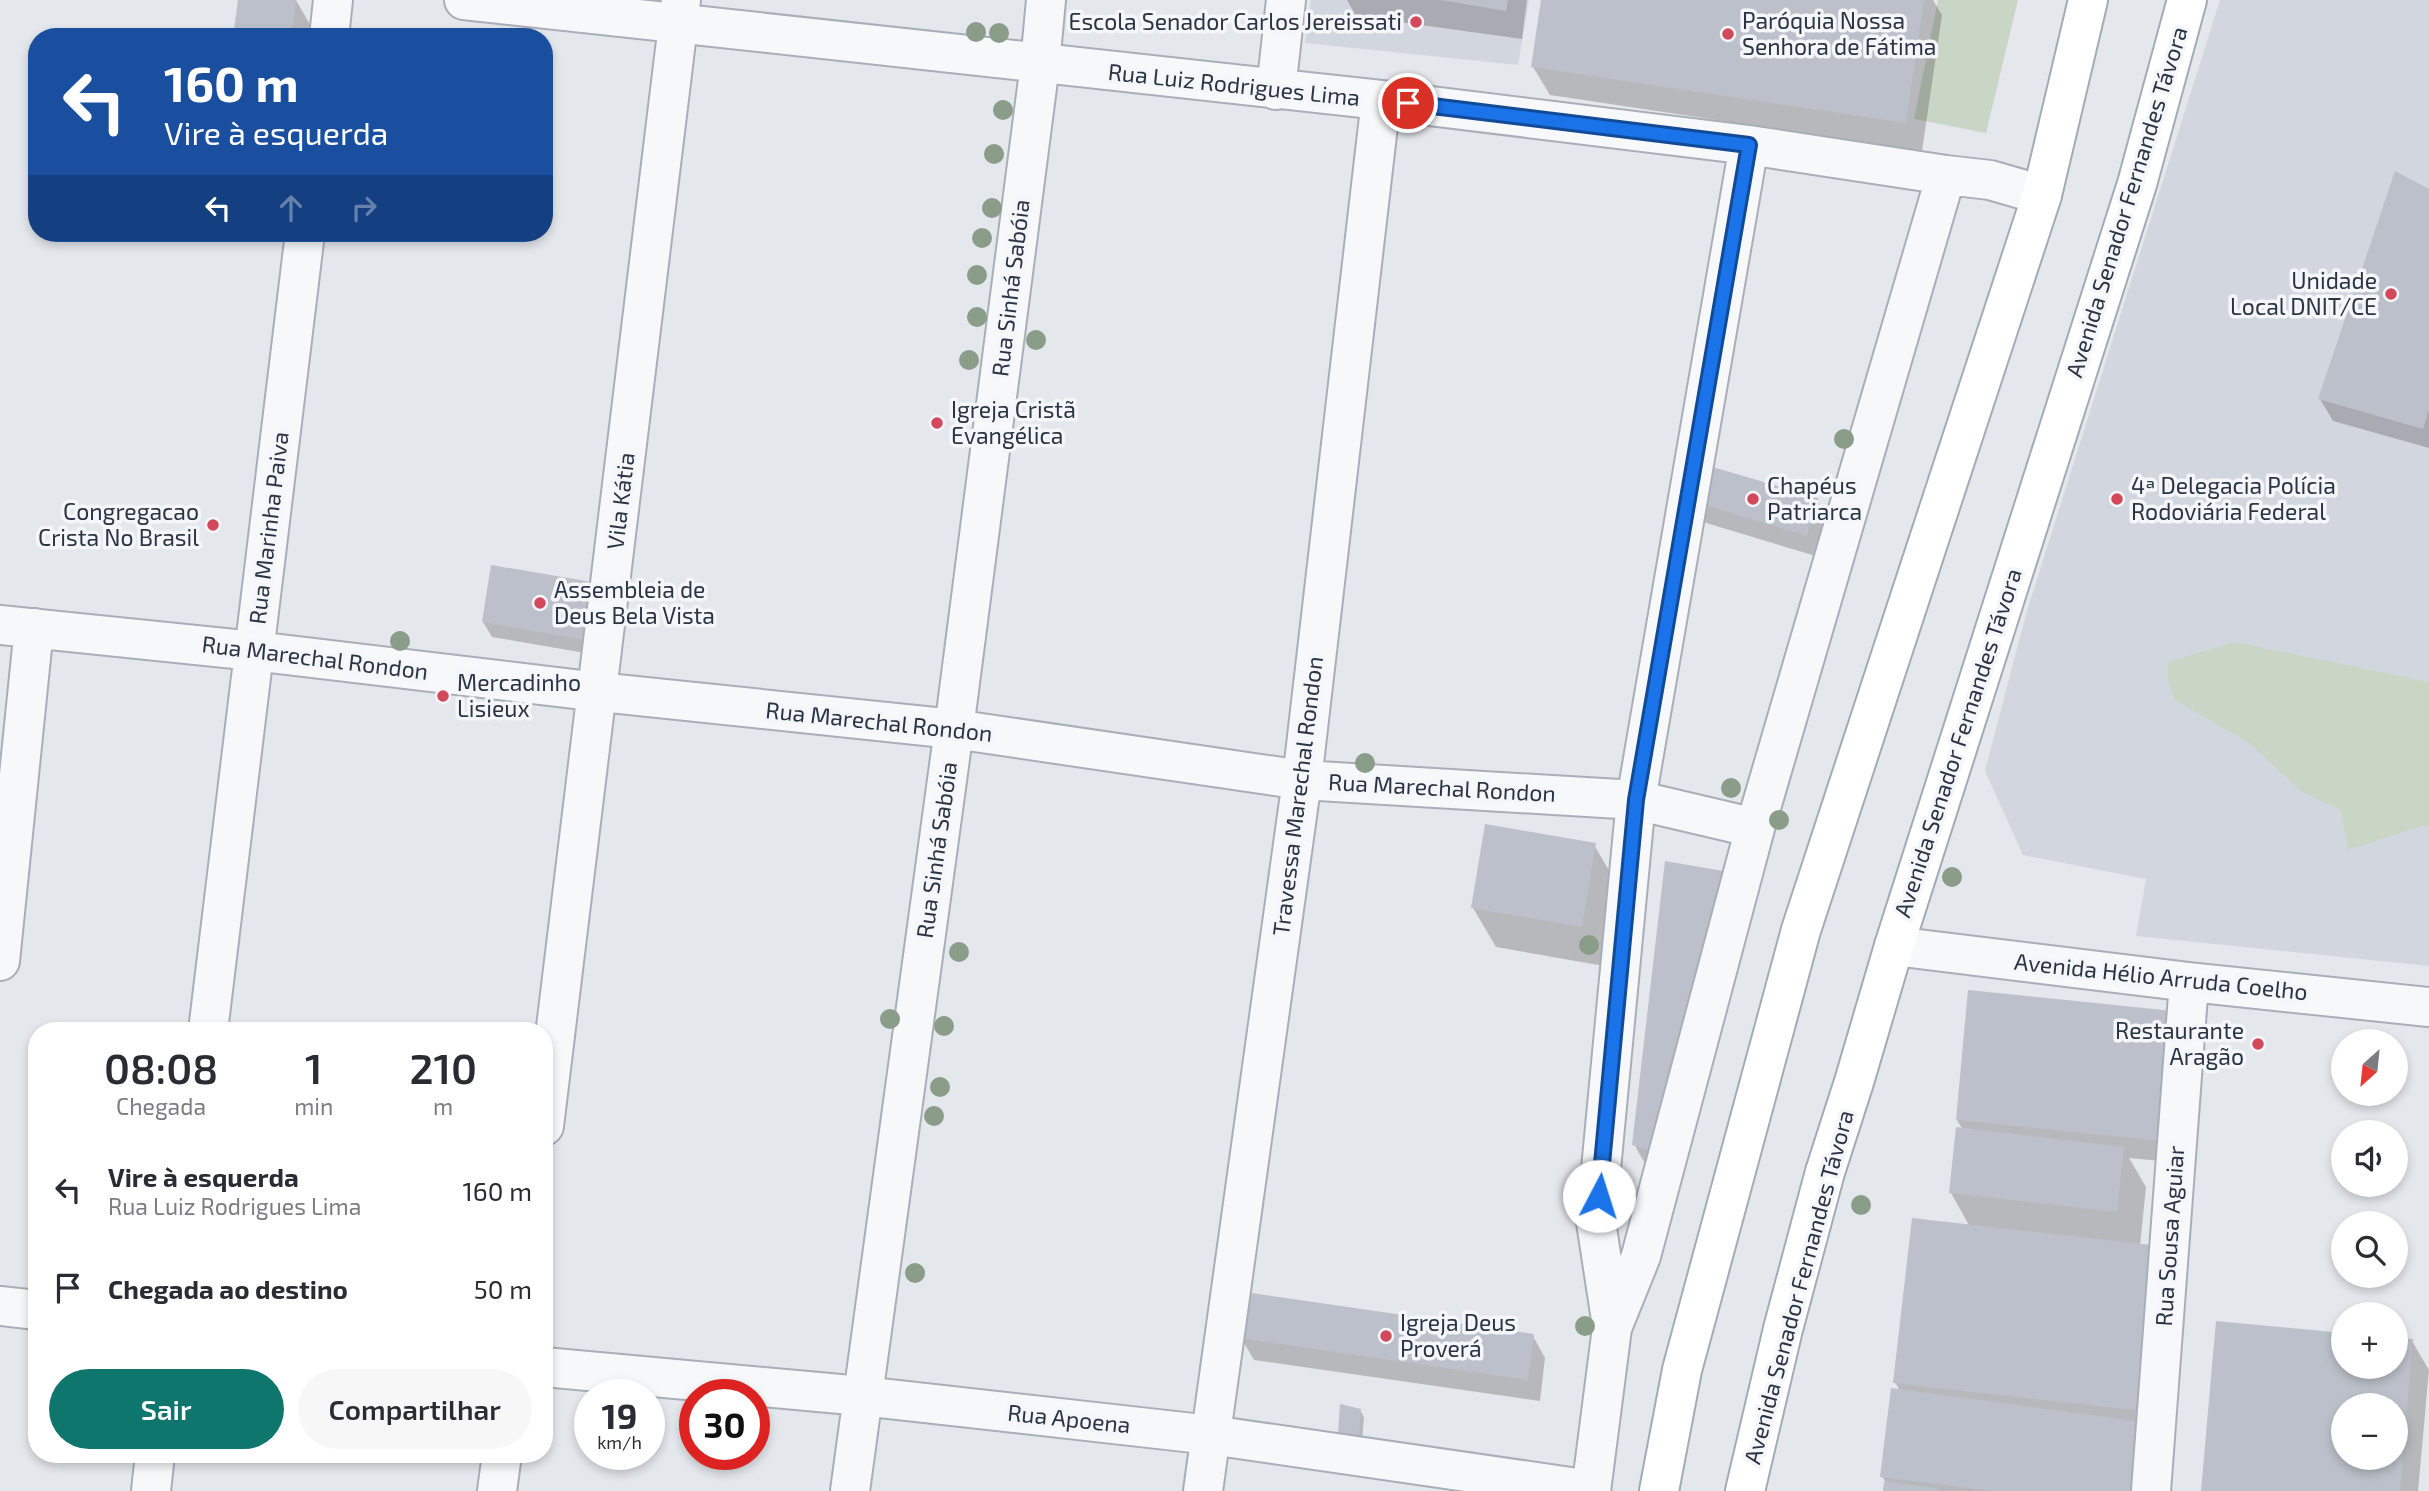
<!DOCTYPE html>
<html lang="pt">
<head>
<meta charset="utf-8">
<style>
	:root { --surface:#fff; --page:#f7f7f7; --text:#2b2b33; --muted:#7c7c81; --accent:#0f766e }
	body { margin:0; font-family:"Exo 2",sans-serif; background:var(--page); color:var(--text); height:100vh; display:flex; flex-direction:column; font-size:26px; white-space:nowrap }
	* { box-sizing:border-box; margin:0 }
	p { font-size:23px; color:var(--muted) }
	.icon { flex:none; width:38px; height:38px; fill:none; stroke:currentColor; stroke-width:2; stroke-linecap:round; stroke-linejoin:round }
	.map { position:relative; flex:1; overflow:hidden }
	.panel { position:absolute; left:28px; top:1022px; width:525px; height:441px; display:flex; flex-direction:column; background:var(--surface); border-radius:28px; box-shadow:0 4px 10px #0003 }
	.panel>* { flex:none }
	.guide { position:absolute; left:28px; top:28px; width:525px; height:214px; border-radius:28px; box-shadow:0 4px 10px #0003; background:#1a4fa0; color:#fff; overflow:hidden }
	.needle { width:46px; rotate:207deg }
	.tools { position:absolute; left:2331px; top:1029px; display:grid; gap:14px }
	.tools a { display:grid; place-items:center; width:77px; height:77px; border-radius:50%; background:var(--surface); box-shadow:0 4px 10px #0003; font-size:35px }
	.speed { position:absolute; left:574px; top:1379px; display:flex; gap:14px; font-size:35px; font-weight:700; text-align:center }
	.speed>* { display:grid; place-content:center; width:91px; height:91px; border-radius:50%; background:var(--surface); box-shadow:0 4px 10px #0003; line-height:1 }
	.speed small { font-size:18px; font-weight:400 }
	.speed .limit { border:10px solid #d22; background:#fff; color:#111 }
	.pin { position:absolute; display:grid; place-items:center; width:60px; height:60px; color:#fff; margin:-30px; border:4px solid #fff; border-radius:50%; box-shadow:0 2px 7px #0007 }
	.me { position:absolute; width:77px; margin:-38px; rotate:5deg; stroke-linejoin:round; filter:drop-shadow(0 0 5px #0008) }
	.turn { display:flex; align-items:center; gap:24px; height:147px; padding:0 21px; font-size:32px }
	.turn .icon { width:91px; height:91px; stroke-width:2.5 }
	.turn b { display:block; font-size:49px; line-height:60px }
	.lanes { display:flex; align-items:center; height:66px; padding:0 21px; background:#0003; justify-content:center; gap:35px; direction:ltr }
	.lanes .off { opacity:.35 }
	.eta { display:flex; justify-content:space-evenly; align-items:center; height:119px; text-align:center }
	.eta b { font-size:42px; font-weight:600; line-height:49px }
	.cta { display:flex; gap:14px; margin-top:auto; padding:14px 21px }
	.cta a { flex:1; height:80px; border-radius:42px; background:var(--accent); color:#fff; font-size:28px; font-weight:600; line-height:80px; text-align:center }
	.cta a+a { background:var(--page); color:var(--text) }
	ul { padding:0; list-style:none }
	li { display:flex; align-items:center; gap:21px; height:98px; padding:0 21px }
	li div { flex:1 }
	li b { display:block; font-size:26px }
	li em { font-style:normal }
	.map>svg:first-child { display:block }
	.built { fill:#d2d6de }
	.green { fill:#c9d6c5 }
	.shadow { fill:#0003; fill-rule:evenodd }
	.building { fill:#bbc0ca; fill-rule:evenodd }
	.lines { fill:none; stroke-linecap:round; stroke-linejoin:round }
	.minor-casing { stroke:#a9aeb7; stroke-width:42 }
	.major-casing { stroke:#a3abb8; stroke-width:42 }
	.minor { stroke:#f7f8fa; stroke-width:38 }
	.major { stroke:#fff; stroke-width:38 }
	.tree { fill:#899d89 }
	.route-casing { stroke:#114b97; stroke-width:18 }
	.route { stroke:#1a73e8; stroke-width:12 }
	.poi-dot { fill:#d1495b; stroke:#f4f6f9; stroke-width:2.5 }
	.labels { text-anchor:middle; stroke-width:7; stroke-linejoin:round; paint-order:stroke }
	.poi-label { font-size:23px; fill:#2b3445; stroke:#f4f6f9; text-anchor:start }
	.street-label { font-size:23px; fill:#2b3445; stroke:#f4f6f9 }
</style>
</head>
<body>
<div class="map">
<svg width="2429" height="1491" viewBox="0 0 2429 1491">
	<rect width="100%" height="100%" fill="#e4e7ec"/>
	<path class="built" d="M1311 0H1529L1518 65 1305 43Z
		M2220 0H2429V966L2136 936 2146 879 2023 855 1985 771 2026 614Z"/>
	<path class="green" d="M1938 0H2018L1986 133 1914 119Z
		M2235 642 2429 682V826H2422L2348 850 2341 810 2302 792 2249 743 2175 700 2168 681V662Z"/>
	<path class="shadow" d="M239 0H296L317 37H234Z
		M1347 0H1527L1522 39 1356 16Z
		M1543 0H1933L1942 15 1922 151 1550 95 1533 67Z
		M2429 191V448L2333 421 2320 399Z
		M1690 500H1817L1829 522 1819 557 1703 522Z
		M596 585 597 655 492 637 483 622Z
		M1594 845 1617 884 1604 966 1496 947 1473 908Z
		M1667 863 1650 1173 1634 1144Z
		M2172 1012V1162L2129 1158 2146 1187 2140 1246 2155 1491H1885L1886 1483 1882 1476 1900 1391 1895 1382 1970 1227 1951 1193 1963 1130 1957 1120Z
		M2218 1323 2343 1335V1367H2396V1339L2412 1341 2429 1370 2418 1491H2203ZM2343 1405H2396V1458H2343Z
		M1533 1336 1545 1358 1540 1401 1254 1360 1241 1338Z
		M1360 1410 1364 1417 1362 1441 1344 1440 1340 1433Z"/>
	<path class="building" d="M238 0H296L291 37H233Z
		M1441 0H1508L1506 11Z
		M1541 0H1924L1906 123 1531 67Z
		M2395 171 2429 189V410L2423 429 2318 399Z
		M1699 463 1818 498 1807 536 1688 500Z
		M491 565 598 583 590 641 482 622Z
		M1485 824 1596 843 1582 927 1471 908Z
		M1665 861 1735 873 1650 1150 1632 1145Z
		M1968 990 2173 1011 2160 1141 1956 1120Z
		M1956 1127 2124 1147 2117 1212 1949 1193Z
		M1912 1218 2160 1246 2141 1411 1893 1383Z
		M1245 1292 1534 1334 1528 1380 1239 1338Z
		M2216 1321 2343 1333V1367H2396V1338L2413 1339 2400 1491H2201ZM2343 1405H2396V1458H2343Z
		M1891 1388 2144 1422 2136 1491H1992L1880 1477Z
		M1340 1404 1361 1409 1359 1435 1338 1433Z
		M1884 1481 1939 1489V1491H1883Z"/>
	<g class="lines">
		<defs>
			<path id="minor" d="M464 0 1381 100 1749 145 1946 175 1990 180 2042 195
				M329 37 333 0
				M1276 90 1286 0
				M0 625 254 651 599 692 954 729 1302 780 1636 800 1755 828
				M1894 946 2189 982 2429 1007
				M0 961 34 628
				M208 1031 305 233
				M544 1126 681 0
				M0 1306 37 1310
				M1612 1326 1596 1222 1636 800 1749 145
				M544 1367 862 1396 1211 1435 1591 1490
				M151 1491 155 1454
				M497 1491 502 1454
				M850 1491 954 729 1040 64 1046 0
				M1203 1491 1302 780 1381 100
				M1591 1491 1612 1328 1641 1256 1755 828 1946 175
				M2151 1491 2189 982"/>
			<path id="major" d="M1659 1491 1682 1370 1801 930 2042 195 2088 0
				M1745 1491 1783 1329 1825 1172 1854 1082 1894 946 2137 184 2187 0"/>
		</defs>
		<use href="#minor" class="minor-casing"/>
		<use href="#major" class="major-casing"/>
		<use href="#minor" class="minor"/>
		<use href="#major" class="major"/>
	</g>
	<g class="tree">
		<circle cx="976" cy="32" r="10"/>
		<circle cx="999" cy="33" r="10"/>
		<circle cx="1003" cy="110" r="10"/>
		<circle cx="994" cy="154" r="10"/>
		<circle cx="992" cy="208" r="10"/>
		<circle cx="982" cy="238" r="10"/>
		<circle cx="977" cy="275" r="10"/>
		<circle cx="977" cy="317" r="10"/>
		<circle cx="1036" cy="340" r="10"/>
		<circle cx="969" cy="360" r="10"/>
		<circle cx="1844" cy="439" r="10"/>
		<circle cx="400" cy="641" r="10"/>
		<circle cx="1365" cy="763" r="10"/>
		<circle cx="1731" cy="788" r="10"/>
		<circle cx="1779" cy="820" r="10"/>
		<circle cx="1952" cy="877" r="10"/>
		<circle cx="1589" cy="945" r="10"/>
		<circle cx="959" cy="952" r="10"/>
		<circle cx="890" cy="1019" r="10"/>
		<circle cx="944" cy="1026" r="10"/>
		<circle cx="940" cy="1087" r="10"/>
		<circle cx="934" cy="1116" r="10"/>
		<circle cx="1861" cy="1205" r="10"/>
		<circle cx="915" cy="1273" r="10"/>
		<circle cx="1585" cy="1326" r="10"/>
	</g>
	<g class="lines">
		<defs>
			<path id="route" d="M1408 103 1749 145 1636 800 1599 1196"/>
		</defs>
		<use href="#route" class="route-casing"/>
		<use href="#route" class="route"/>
	</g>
	<g class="poi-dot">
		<circle cx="1416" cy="22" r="7"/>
		<circle cx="1728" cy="34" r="7"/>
		<circle cx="2391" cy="294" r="7"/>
		<circle cx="937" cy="423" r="7"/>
		<circle cx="1753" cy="499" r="7"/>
		<circle cx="2117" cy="499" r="7"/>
		<circle cx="213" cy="525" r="7"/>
		<circle cx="540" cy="603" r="7"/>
		<circle cx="443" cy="696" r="7"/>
		<circle cx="2258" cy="1044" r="7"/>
		<circle cx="1386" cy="1336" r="7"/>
	</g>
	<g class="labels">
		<g class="poi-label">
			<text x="1742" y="29">Paróquia Nossa<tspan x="1742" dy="26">Senhora de Fátima</tspan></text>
			<text x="1402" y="30" text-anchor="end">Escola Senador Carlos Jereissati</text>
			<text x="2377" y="289" text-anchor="end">Unidade<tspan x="2377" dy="26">Local DNIT/CE</tspan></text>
			<text x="951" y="418">Igreja Cristã<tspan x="951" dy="26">Evangélica</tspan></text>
			<text x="1767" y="494">Chapéus<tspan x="1767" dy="26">Patriarca</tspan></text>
			<text x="2131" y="494">4ª Delegacia Polícia<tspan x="2131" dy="26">Rodoviária Federal</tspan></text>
			<text x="199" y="520" text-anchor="end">Congregacao<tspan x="199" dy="26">Crista No Brasil</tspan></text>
			<text x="554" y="598">Assembleia de<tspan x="554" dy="26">Deus Bela Vista</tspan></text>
			<text x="457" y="691">Mercadinho<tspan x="457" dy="26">Lisieux</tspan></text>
			<text x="2244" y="1039" text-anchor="end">Restaurante<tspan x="2244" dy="26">Aragão</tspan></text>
			<text x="1400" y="1331">Igreja Deus<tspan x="1400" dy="26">Proverá</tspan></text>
		</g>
		<g class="street-label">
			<text transform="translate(1234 85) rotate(6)" y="8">Rua Luiz Rodrigues Lima</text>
			<text transform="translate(2127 202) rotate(-73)" y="8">Avenida Senador Fernandes Távora</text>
			<text transform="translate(1011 288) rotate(-83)" y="8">Rua Sinhá Sabóia</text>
			<text transform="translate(621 501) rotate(-83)" y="8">Vila Kátia</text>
			<text transform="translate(269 528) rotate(-83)" y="8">Rua Marinha Paiva</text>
			<text transform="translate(315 658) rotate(7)" y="8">Rua Marechal Rondon</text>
			<text transform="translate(879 722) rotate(6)" y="8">Rua Marechal Rondon</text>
			<text transform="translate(1958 743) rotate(-72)" y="8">Avenida Senador Fernandes Távora</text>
			<text transform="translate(1442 788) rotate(3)" y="8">Rua Marechal Rondon</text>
			<text transform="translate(1298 796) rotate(-83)" y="8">Travessa Marechal Rondon</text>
			<text transform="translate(937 850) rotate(-82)" y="8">Rua Sinhá Sabóia</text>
			<text transform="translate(2161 977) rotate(6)" y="8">Avenida Hélio Arruda Coelho</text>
			<text transform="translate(2170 1236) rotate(-86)" y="8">Rua Sousa Aguiar</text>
			<text transform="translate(1799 1287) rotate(-75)" y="8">Avenida Senador Fernandes Távora</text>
			<text transform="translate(1069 1419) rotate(6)" y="8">Rua Apoena</text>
		</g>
	</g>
</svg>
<div class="tools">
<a><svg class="needle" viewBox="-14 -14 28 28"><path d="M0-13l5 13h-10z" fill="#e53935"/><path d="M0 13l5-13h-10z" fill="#7c7c81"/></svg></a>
<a><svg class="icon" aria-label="sound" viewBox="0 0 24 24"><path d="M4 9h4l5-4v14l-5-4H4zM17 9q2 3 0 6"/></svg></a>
<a><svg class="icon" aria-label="search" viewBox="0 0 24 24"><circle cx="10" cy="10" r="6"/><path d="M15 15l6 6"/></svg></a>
<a>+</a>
<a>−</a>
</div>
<div class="speed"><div>19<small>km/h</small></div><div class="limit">30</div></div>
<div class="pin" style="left:1408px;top:103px;background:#d93025"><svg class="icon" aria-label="arrive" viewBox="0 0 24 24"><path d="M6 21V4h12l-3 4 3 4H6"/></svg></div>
<svg class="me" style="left:1599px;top:1196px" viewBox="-20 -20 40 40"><circle r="19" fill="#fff"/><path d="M0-13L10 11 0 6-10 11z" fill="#1a73e8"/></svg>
<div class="guide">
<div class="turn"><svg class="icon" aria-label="left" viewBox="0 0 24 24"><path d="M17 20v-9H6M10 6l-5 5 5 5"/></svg><div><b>160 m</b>Vire à esquerda</div></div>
<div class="lanes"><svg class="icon" aria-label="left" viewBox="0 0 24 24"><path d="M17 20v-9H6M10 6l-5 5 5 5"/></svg><svg class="icon off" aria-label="ahead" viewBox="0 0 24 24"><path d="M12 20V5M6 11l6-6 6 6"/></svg><svg class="icon off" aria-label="right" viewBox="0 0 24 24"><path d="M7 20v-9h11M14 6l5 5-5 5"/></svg></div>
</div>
<section class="panel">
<div class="eta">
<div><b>08:08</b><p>Chegada</p></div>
<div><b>1</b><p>min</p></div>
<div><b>210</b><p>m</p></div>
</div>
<ul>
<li><svg class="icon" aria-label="left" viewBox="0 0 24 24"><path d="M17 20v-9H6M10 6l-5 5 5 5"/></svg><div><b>Vire à esquerda</b><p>Rua Luiz Rodrigues Lima</p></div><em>160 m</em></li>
<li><svg class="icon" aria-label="arrive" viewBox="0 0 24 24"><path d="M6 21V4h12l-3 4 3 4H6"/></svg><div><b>Chegada ao destino</b></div><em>50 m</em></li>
</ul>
<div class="cta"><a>Sair</a><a>Compartilhar</a></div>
</section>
</div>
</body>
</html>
